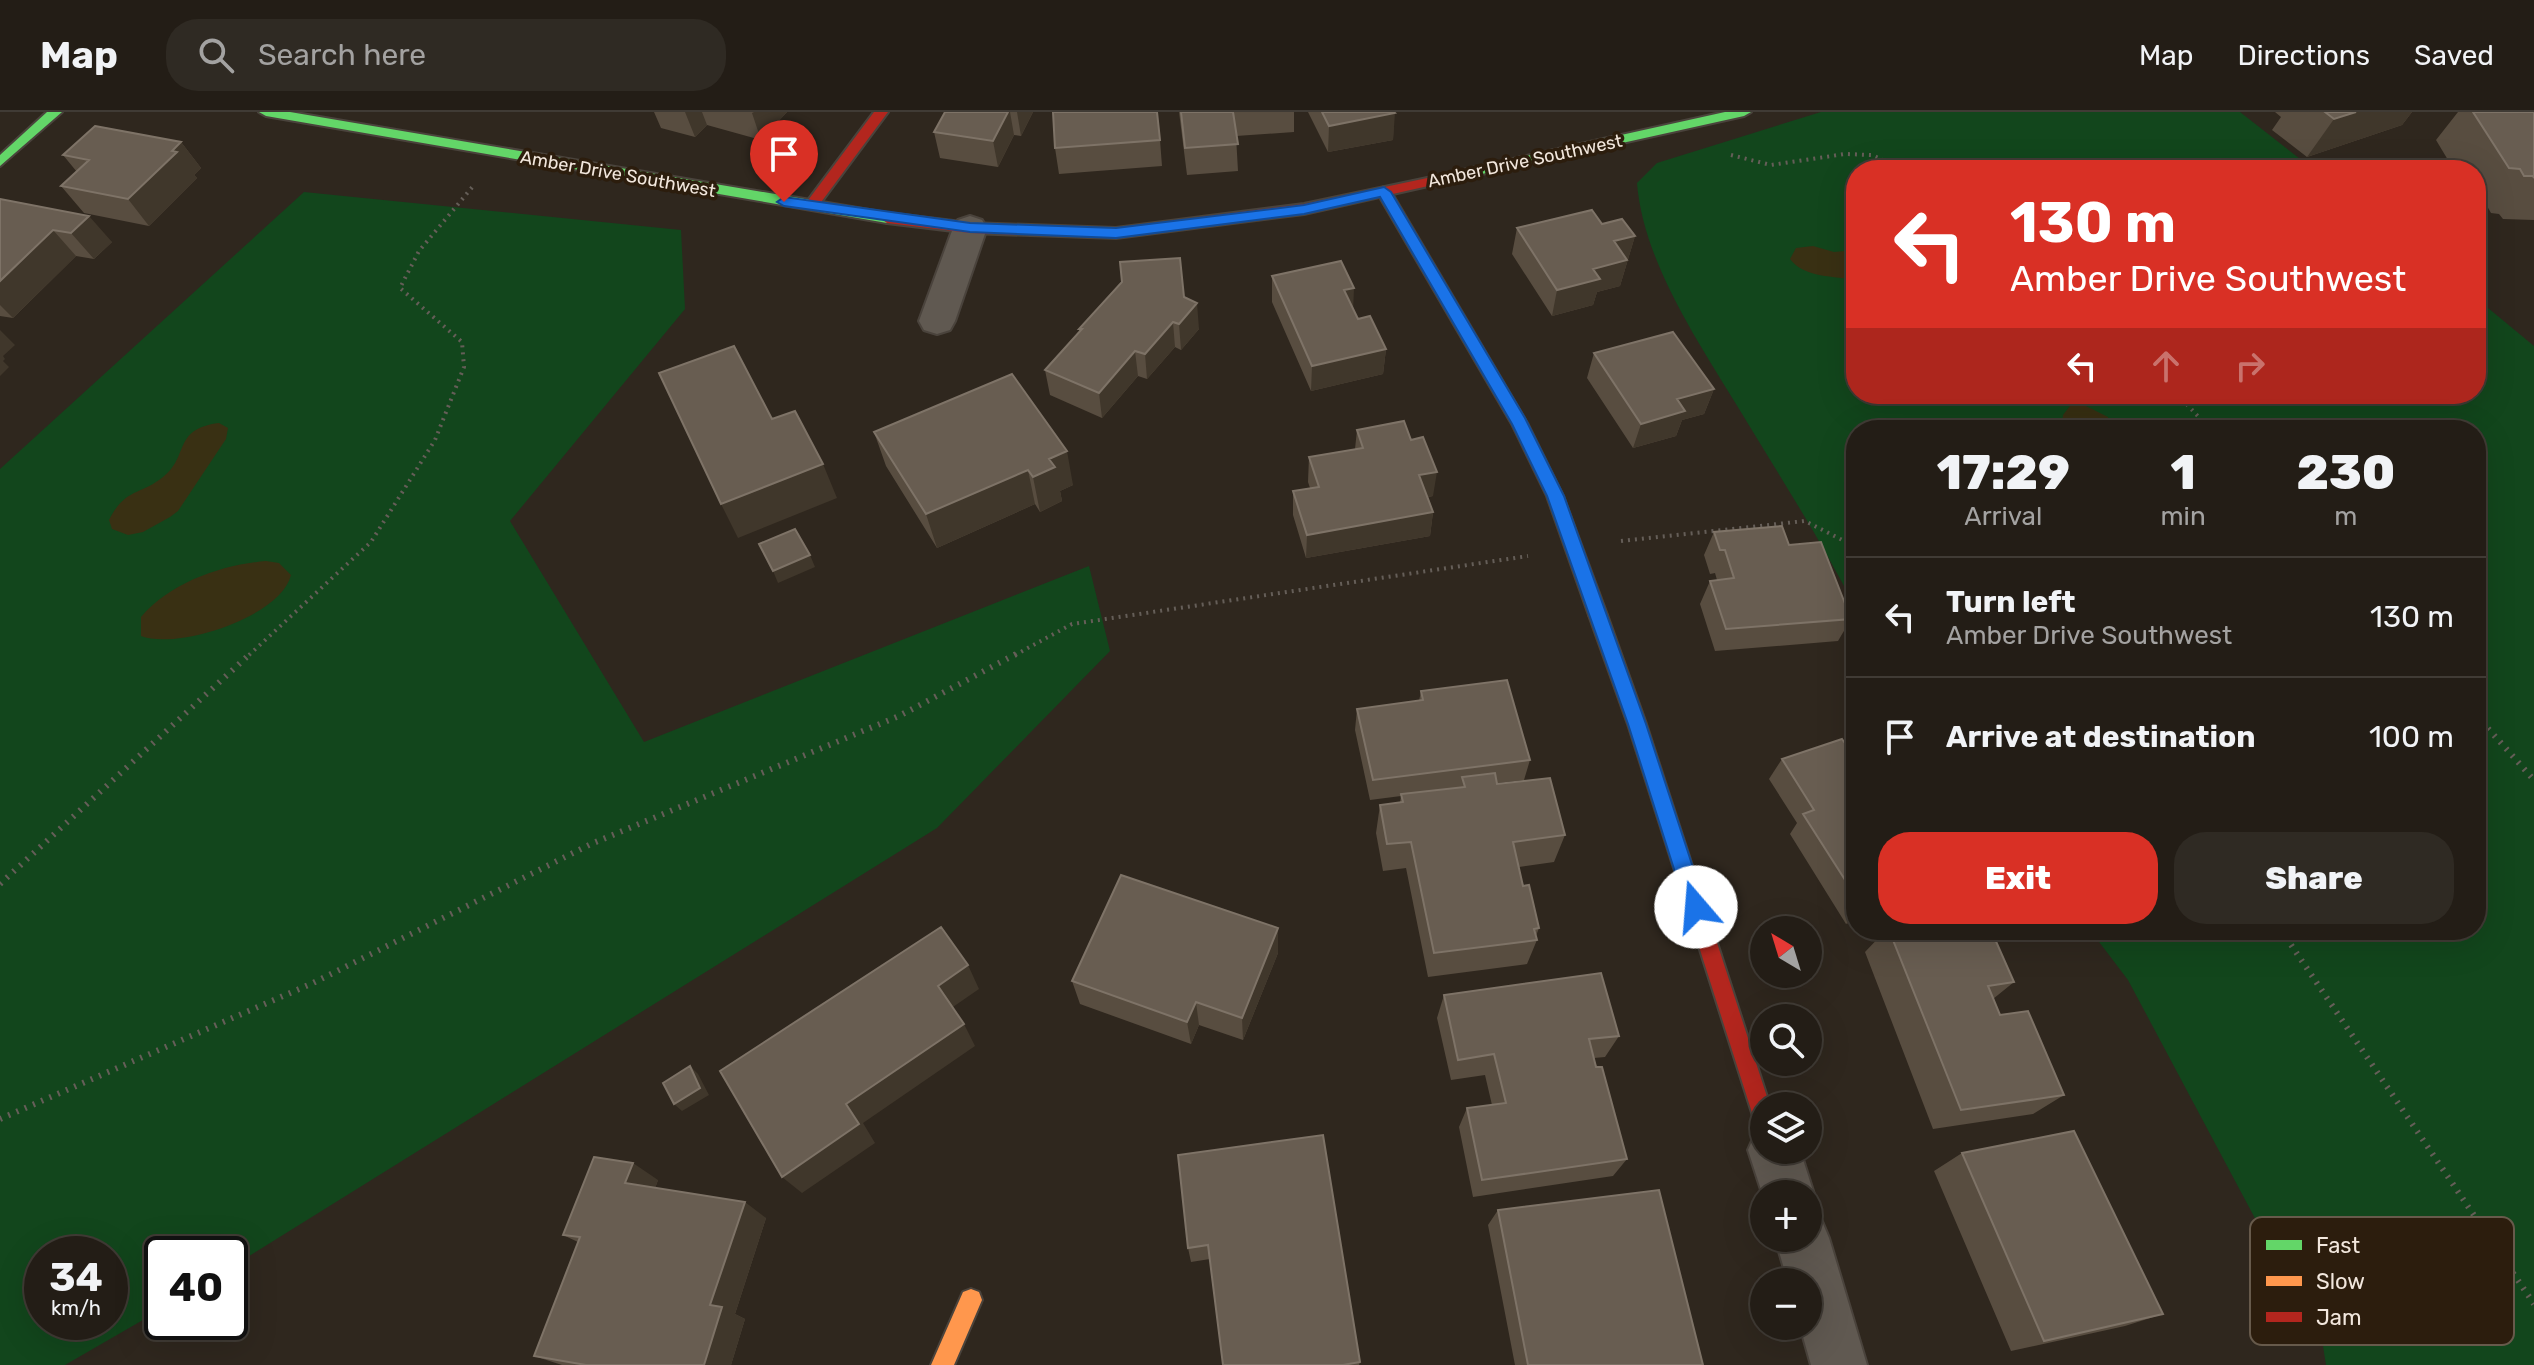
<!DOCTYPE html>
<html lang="en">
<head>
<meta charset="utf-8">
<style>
	:root { --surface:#231d16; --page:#2f2a23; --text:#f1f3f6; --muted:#a3a2a1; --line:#403b35; --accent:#d93025 }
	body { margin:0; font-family:Rubik,sans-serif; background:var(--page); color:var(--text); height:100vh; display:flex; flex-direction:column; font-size:30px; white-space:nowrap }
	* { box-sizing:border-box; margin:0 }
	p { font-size:26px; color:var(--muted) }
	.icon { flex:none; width:44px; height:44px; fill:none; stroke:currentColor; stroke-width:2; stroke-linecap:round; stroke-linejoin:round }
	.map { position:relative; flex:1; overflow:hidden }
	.panel { position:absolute; left:1846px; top:308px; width:640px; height:520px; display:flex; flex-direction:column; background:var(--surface); border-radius:32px; box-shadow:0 8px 32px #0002,0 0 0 2px var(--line) }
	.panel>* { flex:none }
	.top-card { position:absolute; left:1846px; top:48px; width:640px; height:244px; border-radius:32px; box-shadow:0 8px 32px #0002,0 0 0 2px var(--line); background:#d93025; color:#fff; overflow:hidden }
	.needle { width:52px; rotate:322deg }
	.buttons { position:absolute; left:1750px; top:804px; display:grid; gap:16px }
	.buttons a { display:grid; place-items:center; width:72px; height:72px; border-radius:50%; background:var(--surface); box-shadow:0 8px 32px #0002,0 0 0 2px var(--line); font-size:40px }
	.speed { position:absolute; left:24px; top:1124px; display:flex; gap:16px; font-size:40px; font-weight:700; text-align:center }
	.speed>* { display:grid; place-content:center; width:104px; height:104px; border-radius:50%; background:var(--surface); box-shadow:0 8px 32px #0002,0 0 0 2px var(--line); line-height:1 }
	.speed small { font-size:20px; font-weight:400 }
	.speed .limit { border:4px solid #111; border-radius:12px; background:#fff; color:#111 }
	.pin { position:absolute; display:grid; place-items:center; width:68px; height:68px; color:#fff; margin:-82px -34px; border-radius:50% 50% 50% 0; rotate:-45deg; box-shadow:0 0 8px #0007 }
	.pin .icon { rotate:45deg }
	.me { position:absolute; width:88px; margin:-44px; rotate:342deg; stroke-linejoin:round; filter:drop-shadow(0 0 6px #0008) }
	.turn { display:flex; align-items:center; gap:28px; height:168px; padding:0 32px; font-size:36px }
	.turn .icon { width:104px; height:104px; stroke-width:2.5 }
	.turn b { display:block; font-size:56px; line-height:68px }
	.lanes { display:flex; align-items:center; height:76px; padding:0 32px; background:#0003; justify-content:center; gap:40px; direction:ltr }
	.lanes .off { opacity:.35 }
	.eta { display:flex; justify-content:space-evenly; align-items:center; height:136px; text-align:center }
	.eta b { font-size:48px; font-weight:800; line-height:56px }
	.action { display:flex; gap:16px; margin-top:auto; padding:16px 32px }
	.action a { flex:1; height:92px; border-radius:32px; background:var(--accent); color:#fff; font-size:32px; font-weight:800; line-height:92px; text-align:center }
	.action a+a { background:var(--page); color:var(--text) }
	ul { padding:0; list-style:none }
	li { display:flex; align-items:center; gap:24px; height:120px; padding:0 32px; border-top:2px solid var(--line) }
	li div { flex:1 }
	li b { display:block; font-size:30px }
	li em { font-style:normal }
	header { display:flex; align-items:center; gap:48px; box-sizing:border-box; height:112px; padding:0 40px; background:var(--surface); border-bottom:2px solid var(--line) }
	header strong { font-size:38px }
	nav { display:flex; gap:44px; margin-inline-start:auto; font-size:28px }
	.search { width:560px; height:72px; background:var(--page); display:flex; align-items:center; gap:20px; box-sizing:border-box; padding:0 28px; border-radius:32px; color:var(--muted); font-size:30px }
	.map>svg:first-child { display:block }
	.green { fill:#12461c; fill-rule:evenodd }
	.sand { fill:#393013 }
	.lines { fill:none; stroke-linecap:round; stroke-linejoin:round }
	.street-casing { stroke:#4a433c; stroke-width:4 }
	.fast-casing { stroke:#4a433c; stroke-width:4 }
	.slow-casing { stroke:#4a433c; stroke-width:4 }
	.jam-casing { stroke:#4a433c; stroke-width:4 }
	.path-far1 { stroke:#655e58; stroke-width:4; stroke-dasharray:2 5; stroke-linecap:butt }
	.path { stroke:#655e58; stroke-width:6; stroke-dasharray:2 7; stroke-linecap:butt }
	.street { fill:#605951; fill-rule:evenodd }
	.fast { fill:#63d668; fill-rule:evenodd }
	.slow { fill:#ff974d; fill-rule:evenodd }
	.jam { fill:#b3261e; fill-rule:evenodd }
	.wall { fill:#584d40 }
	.shaded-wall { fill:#40372b }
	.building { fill:#685d51; stroke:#7e7367; stroke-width:2 }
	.route { fill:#1a73e8; stroke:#114b97; stroke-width:2 }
	.labels { text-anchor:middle; stroke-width:7; stroke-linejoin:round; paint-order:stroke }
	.far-street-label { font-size:18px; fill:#f2e7dd; stroke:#2c1d0d }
	.key { fill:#2c1d0d; stroke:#675a4b; stroke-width:2 }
	.key-label { font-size:22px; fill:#f2e7dd }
</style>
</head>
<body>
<header>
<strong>Map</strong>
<div class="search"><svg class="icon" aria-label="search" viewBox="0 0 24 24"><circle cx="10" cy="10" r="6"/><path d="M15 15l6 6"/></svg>Search here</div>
<nav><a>Map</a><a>Directions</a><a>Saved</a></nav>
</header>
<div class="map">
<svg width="2534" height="1253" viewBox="0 0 2534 1253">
	<rect width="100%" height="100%" fill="#2f271e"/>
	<path class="green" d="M1821 0H2240L2314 58H1856V282H2476V186L2534 234V1253H2326L2323 1234 2128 868 2090 818H2476V318H1856V497C1820 426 1777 360 1736 292 1697 228 1643 148 1637 71L1657 51Z
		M304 80 681 118 685 197 510 409 644 630 1089 454 1110 539 937 716 230 1156V1142H162V1197L65 1253H0V357ZM42 1142H110V1210H42Z"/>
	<path class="sand" d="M1813 134 1834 140 1856 138V168C1835 164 1804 166 1790 147L1796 136Z
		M2070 294H2086L2108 305 2110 318H2061L2063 303Z
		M219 311 228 316 226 327 178 399 170 405 143 420 128 423 112 417 109 408C125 376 141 383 163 365 190 344 172 317 219 311Z
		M266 449 279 451 291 463C281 505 177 538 141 524V505C171 470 222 453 266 449Z"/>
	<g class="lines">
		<defs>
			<path id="street" d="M970 104 982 108 987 116 955 209 950 218 937 222 924 218 919 209 953 116 958 108Z
				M1764 1016V1038H1800L1814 1082 1808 1097V1082H1764V1087L1748 1038 1756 1020Z
				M1808 1102 1821 1107 1829 1126 1867 1253H1811L1800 1214H1808V1170H1788L1775 1126H1808Z"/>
			<path id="fast" d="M47 0H62L0 54V43Z
				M259 0H290L887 101 894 106 887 111 266 4Z
				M1725 0H1751L1744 4 1432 73 1425 69 1432 65Z"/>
			<path id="slow" d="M1384 75 1391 80 1527 311 1563 384 1607 503 1604 508H1592L1589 503 1547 384 1512 312 1377 80Z
				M971 1177 979 1180 982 1188 954 1253H931L963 1180Z"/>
			<path id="jam" d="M874 0H888L816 97H806V91Z
				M1432 65 1437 66V72L1304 102 1116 126 970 121 887 111 880 106 887 101 970 111 1116 116 1304 92Z
				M1598 496 1607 503 1646 612 1770 994H1764V1017L1757 1014 1754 1007 1628 612 1589 503Z"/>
		</defs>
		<use href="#street" class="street-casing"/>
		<use href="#fast" class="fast-casing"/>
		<use href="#slow" class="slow-casing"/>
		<use href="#jam" class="jam-casing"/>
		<path class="path-far1" d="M1731 43 1771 53 1845 42 1872 43 1905 58
			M2177 282 2211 318
			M1621 429 1805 409 1856 435
			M249 543 371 430 435 328 464 255 462 230 400 176 419 139 474 73
			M1015 543 1072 512 1528 444"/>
		<path class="path" d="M2476 603 2534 668
			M0 772 251 541
			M2281 818 2534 1192
			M0 1007 313 871 591 732 899 604 1018 541"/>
		<use href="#street" class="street"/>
		<use href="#fast" class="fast"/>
		<use href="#slow" class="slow"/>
		<use href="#jam" class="jam"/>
	</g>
	<path class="wall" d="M654 0H787L761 28 707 13 695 25 661 16Z
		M945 0H1033L1021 24 1014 23 998 55 940 46 934 20Z
		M1179 0H1294V20L1236 24 1238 59 1187 63Z
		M1308 0H1394L1393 28 1328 40Z
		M2275 0H2412L2402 13 2307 45 2272 18 2281 5Z
		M2458 0H2534V108L2503 107 2499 102 2491 101 2487 94H2476V58H2454L2436 28Z
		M1160 28 1162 54 1059 62 1055 36Z
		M181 30 201 56 194 63 197 66 149 114 84 101 61 74 77 60 63 43Z
		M0 87 112 130 94 147 76 144 13 206 0 204Z
		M1602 112 1635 124 1620 174 1597 180 1593 193 1552 204 1512 142 1517 116Z
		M1272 164 1353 196 1358 207 1386 237 1383 262 1311 279 1272 190Z
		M1184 185 1199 217 1181 238 1175 235 1147 267 1138 264 1102 306 1050 283 1045 258 1079 220V217Z
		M1594 241 1714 277 1704 302 1682 308 1676 324 1633 336 1587 266Z
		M1012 262 1073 373 1060 379 1062 389 1040 400 1035 392 937 436 886 354 874 320Z
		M1357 318 1433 384 1428 385 1433 400 1430 424 1306 446 1293 403V379L1310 376 1308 370 1309 345 1355 337Z
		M1714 420 1789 433 1851 507 1838 529 1715 539 1700 492 1710 469 1717 468 1715 461 1710 462 1704 443Z
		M1421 579 1530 648 1524 668 1497 671 1565 723 1554 750 1519 755 1523 774 1539 816 1536 824 1537 828 1527 852 1428 865 1406 756 1383 759 1376 721 1380 693 1400 690 1401 684 1370 688 1355 618 1357 597 1419 589Z
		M1782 647H1856V809L1846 812 1790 722 1797 711 1769 667Z
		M1278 816V841L1243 928 1199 913 1191 932 1080 892 1072 869Z
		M1886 818H1991L2014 870 1993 887 2000 903 2064 983 2033 1002 1933 1017 1865 840Z
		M1444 883 1619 924 1605 945 1594 946 1627 1047 1613 1064 1473 1085 1459 1015 1467 996 1492 993 1485 963 1451 968 1437 906Z
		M1962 1041 2163 1202 2125 1214 2011 1239 1934 1059Z
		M1178 1043 1360 1250 1359 1253H1223L1210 1147 1191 1150 1188 1136Z
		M658 1068 655 1076 766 1106 735 1202 745 1207 731 1253H562L534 1244 578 1130 563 1123Z
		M1498 1098 1703 1253H1515L1488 1113Z"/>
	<path class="shaded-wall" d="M685 0H702L707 13 695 25Z
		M754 0H787L761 28 752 1Z
		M1008 0H1010L1014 23 998 55 993 29Z
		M1017 0H1033L1021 24Z
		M2356 0H2412L2402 13 2307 45 2334 7Z
		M1395 1 1393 28 1328 40 1329 14Z
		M181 30 201 56 194 63 197 66 149 114 128 87Z
		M89 104 112 130 94 147 71 121Z
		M53 118 76 144 13 206 0 193V169Z
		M1635 124 1620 174 1597 180 1593 193 1552 204 1557 178 1593 157 1614 129Z
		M1354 176 1353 201 1344 178Z
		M1197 191 1199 217 1181 238 1179 212Z
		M1173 210 1175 235 1147 267 1145 242Z
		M0 218 15 233 3 244 5 247 3 249 9 255 0 264Z
		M1386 237 1383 262 1311 279 1312 254Z
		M1135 239 1138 264 1102 306 1099 281Z
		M1714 277 1704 302 1682 308 1676 324 1633 336 1641 312 1677 287Z
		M1067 339 1073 373 1060 379 1062 389 1040 400 1033 365 1049 347Z
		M823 352 837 386 738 426 721 392Z
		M1028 358 1035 392 937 436 926 402Z
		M1437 360 1433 384 1416 387 1419 363Z
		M1433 400 1430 424 1306 446 1307 423Z
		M810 443 815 455 778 471 773 459Z
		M1856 801V809L1846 812Z
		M1278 816V841L1243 928 1242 906Z
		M968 853 979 877 950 897 938 874Z
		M1196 890 1199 913 1191 932 1187 910Z
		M964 912 975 934 863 1011 875 1031 802 1081 782 1065 846 992Z
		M690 954 698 962 709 983 682 999 674 992Z
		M633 1051 658 1068 651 1088 625 1071Z
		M745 1090 766 1106 735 1202 745 1207 731 1253H704L710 1193Z"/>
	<path class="building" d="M945 0H1008L993 29 934 20Z
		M1053 0H1157L1160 28 1055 36Z
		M1181 0H1233L1238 32 1185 36Z
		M1322 0H1394L1395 1 1329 14Z
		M2325 0H2356L2334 7Z
		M2473 0H2534V66L2533 64H2524L2520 57 2509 56Z
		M95 14 181 30 172 39 177 40 128 87 61 74 89 48 63 43Z
		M0 87 89 104 71 121 53 118 0 169Z
		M1592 98 1602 112 1622 107 1635 124 1614 129 1627 148 1593 157 1600 167 1557 178 1517 116Z
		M1180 146 1184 185 1197 191 1179 212 1173 210 1145 242 1135 239 1099 281 1045 258 1082 217H1079L1122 170 1120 150Z
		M1341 149 1354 176 1344 178 1358 207 1370 204 1386 237 1312 254 1272 164Z
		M1673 220 1714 277 1677 287 1685 299 1641 312 1594 241Z
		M734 234 772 307 795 299 823 352 721 392 659 261Z
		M1012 262 1067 339 1049 347 1055 355 1033 365 1028 358 926 402 874 320Z
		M1404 309 1411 328 1423 325 1437 360 1419 363 1433 400 1307 423 1293 379 1319 375 1309 345 1363 336 1357 318Z
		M1782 414 1789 433 1821 430 1851 507 1726 517 1710 469 1734 466 1725 438H1720L1714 420Z
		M795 417 810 443 773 459 759 432Z
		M1507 568 1530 648 1373 668 1357 597 1423 588 1421 579Z
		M1842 627 1856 647V785L1803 702 1814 698 1782 647Z
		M1495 661 1497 672 1550 666 1565 723 1513 730 1523 774 1529 773 1539 816 1534 817 1537 828 1434 841 1411 730 1387 732 1380 693 1403 690 1401 682 1465 675 1462 665Z
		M1121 763 1278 816 1242 906 1196 890 1187 910 1072 869Z
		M941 815 968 853 938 874 964 912 846 992 859 1012 782 1065 720 959Z
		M1889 818H1991L2014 870 1988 874 2000 903 2028 899 2064 983 1961 998Z
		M1601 861 1619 924 1589 927 1596 955H1602L1627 1047 1482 1068 1467 996 1506 991 1494 942 1458 948 1444 883Z
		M690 954 700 976 674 992 663 971Z
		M2074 1019 2163 1202 2044 1229 1962 1041Z
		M1323 1023 1360 1250 1343 1253H1223L1208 1133 1188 1136 1178 1043Z
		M594 1045 633 1051 625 1071 745 1090 710 1193 722 1195 704 1253H586L534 1244 580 1125 563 1123Z
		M1659 1078 1703 1253H1528L1498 1098Z"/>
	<path class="route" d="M1384 75 1391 80 1525 306 1564 384 1646 612 1706 795 1703 801 1696 804 1689 801 1686 795 1628 612 1547 384 1512 312 1380 85 1304 102 1116 126 970 120 784 94 777 90 784 85 970 111 1116 116 1304 93Z"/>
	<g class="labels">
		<g class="far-street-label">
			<text transform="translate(1525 49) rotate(-12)" y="6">Amber Drive Southwest</text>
			<text transform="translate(618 62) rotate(10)" y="6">Amber Drive Southwest</text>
		</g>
	</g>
	<rect x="2250" y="1105" width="264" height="128" rx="12" class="key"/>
	<rect x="2266" y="1128" width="36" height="10" fill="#63d668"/>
	<rect x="2266" y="1164" width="36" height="10" fill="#ff974d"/>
	<rect x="2266" y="1200" width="36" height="10" fill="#b3261e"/>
	<g class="key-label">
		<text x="2316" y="1141">Fast</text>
		<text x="2316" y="1177">Slow</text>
		<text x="2316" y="1213">Jam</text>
	</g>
</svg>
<div class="buttons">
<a><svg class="needle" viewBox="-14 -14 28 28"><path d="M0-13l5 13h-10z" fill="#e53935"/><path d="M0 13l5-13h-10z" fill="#a3a2a1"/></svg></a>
<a><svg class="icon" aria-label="search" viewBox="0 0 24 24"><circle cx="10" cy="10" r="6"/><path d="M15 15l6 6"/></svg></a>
<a><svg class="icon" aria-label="layers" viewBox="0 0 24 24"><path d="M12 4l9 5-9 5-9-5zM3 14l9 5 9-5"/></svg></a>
<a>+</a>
<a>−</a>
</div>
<div class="speed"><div>34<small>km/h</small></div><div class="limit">40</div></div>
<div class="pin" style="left:784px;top:90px;background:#d93025"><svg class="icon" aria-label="arrive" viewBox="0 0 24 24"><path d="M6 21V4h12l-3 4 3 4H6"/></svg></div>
<svg class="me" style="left:1696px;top:795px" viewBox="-20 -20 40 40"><circle r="19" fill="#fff"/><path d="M0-13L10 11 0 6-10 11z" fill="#1a73e8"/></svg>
<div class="top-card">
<div class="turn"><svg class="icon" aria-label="left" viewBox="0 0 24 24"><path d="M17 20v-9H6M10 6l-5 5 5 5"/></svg><div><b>130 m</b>Amber Drive Southwest</div></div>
<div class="lanes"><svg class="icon" aria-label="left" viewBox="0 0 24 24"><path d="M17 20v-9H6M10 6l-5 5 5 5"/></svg><svg class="icon off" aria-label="ahead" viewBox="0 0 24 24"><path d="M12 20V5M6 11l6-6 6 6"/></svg><svg class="icon off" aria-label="right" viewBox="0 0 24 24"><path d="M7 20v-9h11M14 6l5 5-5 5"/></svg></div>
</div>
<section class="panel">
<div class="eta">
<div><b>17:29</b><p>Arrival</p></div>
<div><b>1</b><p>min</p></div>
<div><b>230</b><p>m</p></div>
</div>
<ul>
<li><svg class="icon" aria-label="left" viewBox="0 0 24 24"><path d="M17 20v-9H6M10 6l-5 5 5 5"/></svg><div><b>Turn left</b><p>Amber Drive Southwest</p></div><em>130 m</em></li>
<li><svg class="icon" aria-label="arrive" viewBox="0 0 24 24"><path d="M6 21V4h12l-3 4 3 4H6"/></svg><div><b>Arrive at destination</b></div><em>100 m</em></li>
</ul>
<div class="action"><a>Exit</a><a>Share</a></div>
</section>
</div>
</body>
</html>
